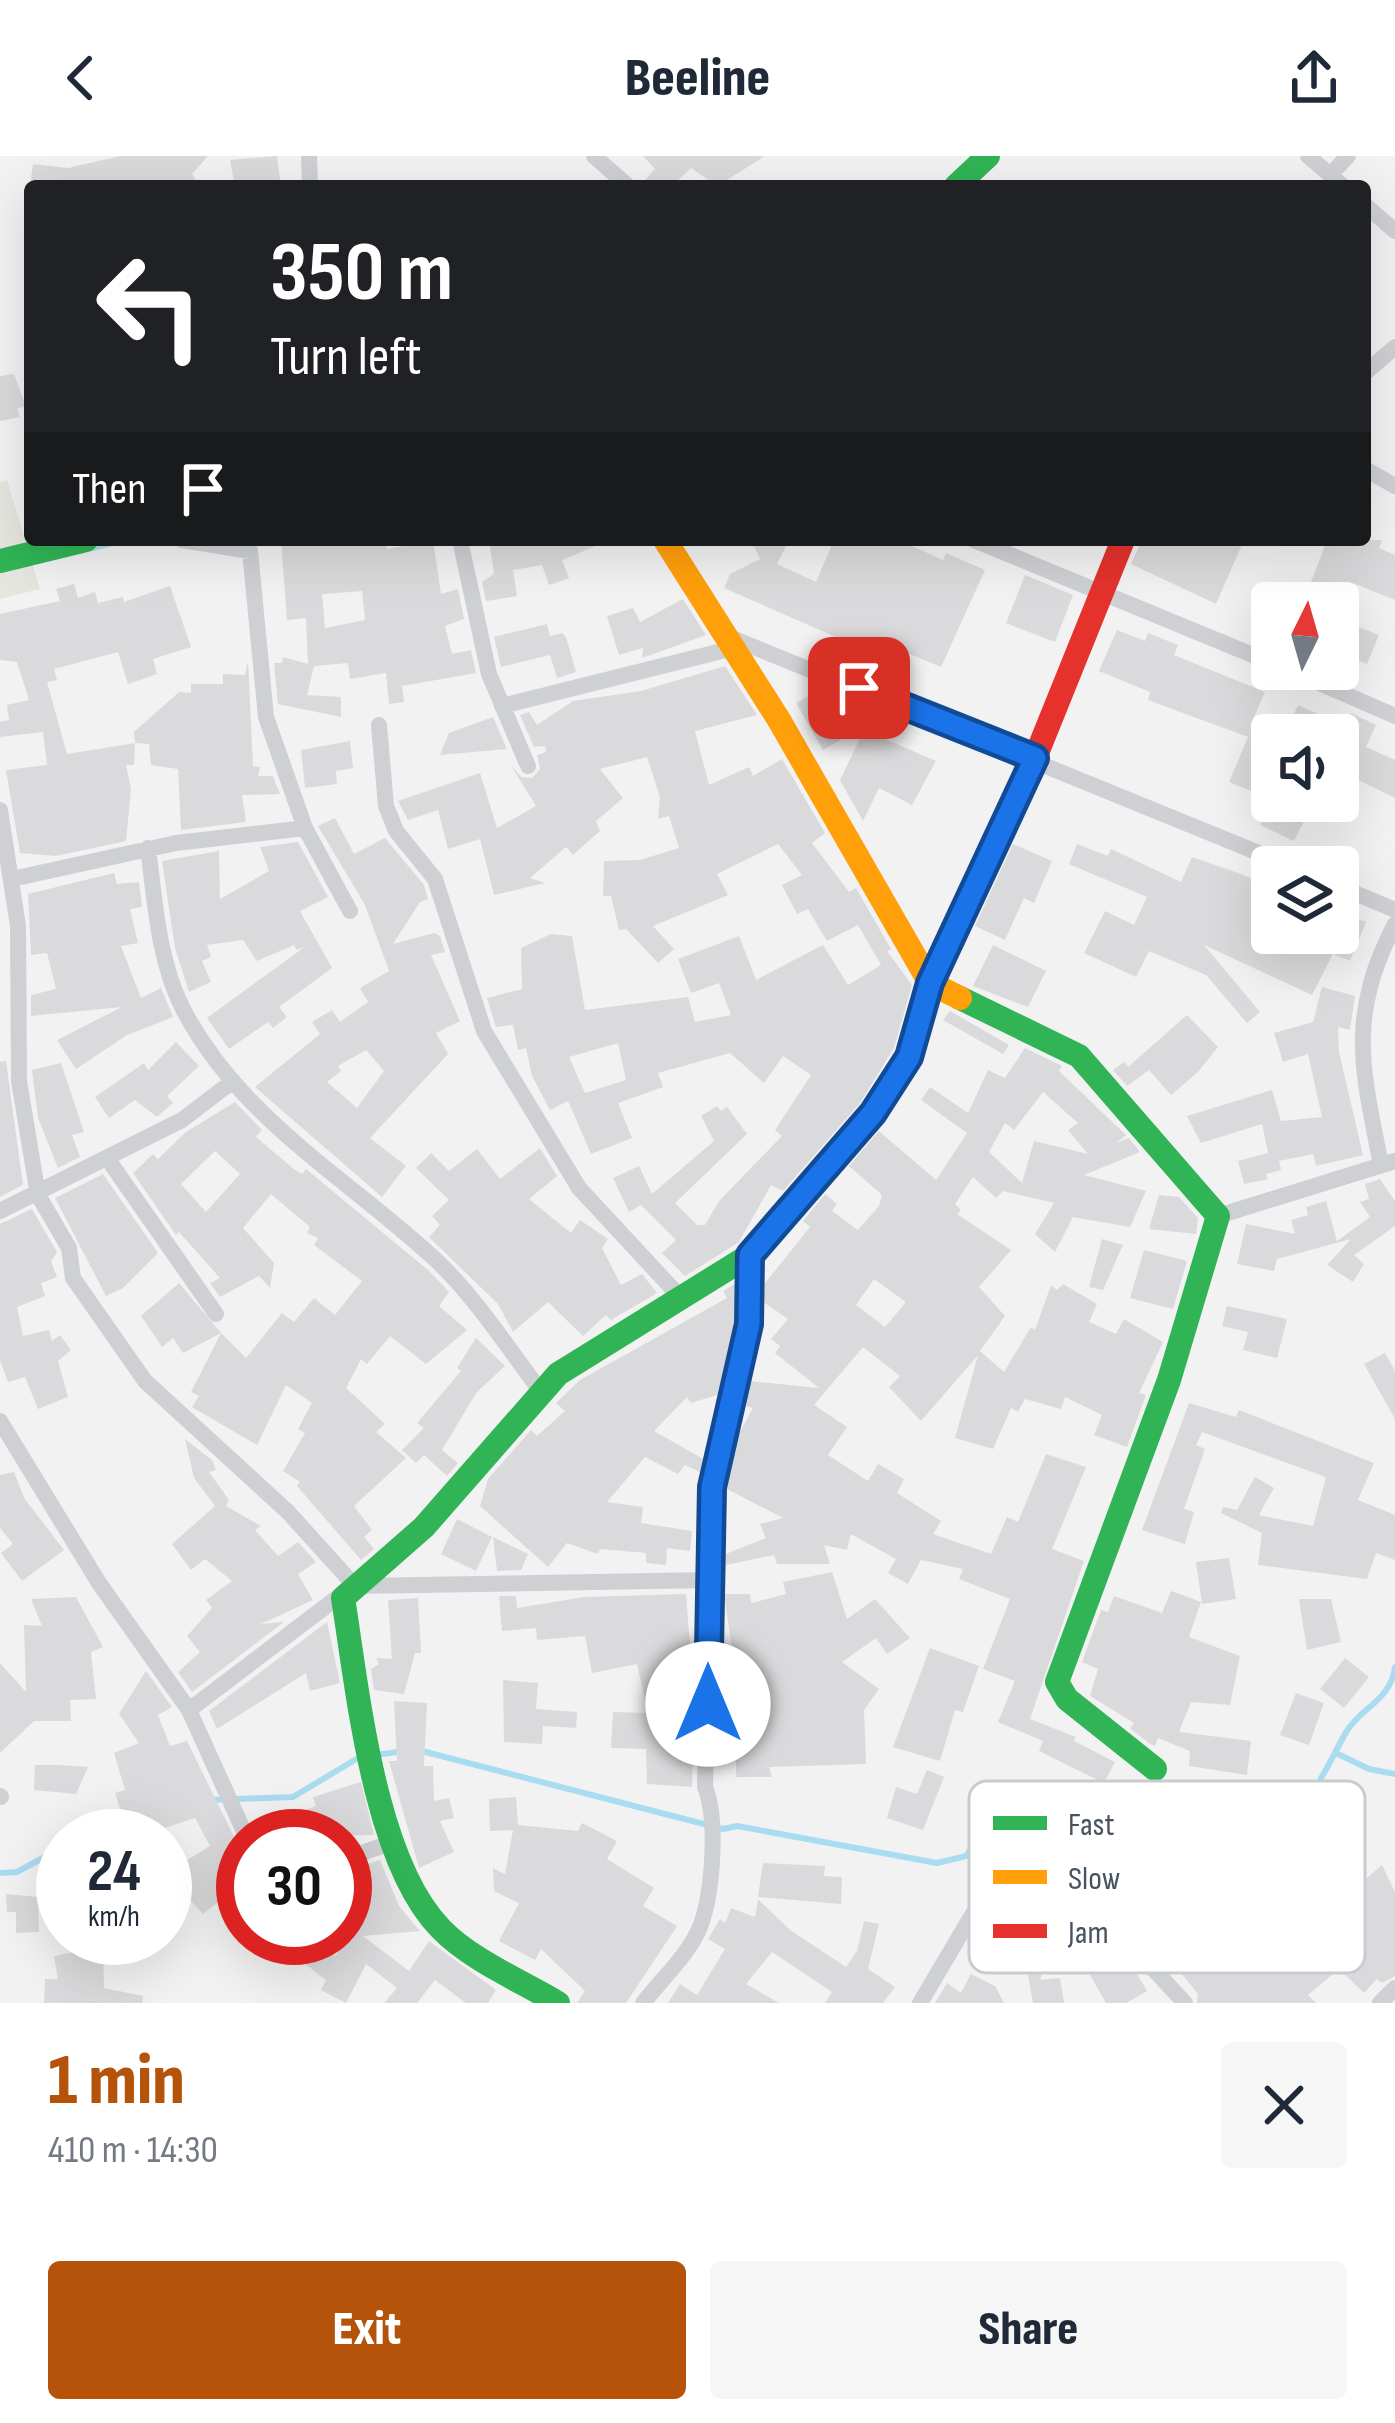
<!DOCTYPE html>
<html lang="en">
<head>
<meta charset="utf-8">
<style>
	:root { --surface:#fff; --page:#f6f6f7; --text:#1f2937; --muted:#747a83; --accent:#b45309 }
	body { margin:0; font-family:"Sofia Sans Condensed",sans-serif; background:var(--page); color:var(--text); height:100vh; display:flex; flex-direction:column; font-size:45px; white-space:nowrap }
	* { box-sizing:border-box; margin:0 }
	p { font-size:39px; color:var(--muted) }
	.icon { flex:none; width:66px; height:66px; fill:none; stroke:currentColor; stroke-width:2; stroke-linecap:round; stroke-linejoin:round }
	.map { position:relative; height:1847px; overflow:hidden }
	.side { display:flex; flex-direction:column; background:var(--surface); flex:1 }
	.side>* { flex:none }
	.top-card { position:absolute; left:24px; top:24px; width:1347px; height:366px; border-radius:12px; box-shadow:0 12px 48px #0002; background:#202124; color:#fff; overflow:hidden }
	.needle { width:78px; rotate:5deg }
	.buttons { position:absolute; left:1251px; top:426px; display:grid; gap:24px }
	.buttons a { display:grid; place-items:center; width:108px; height:108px; border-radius:12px; background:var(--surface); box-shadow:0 12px 48px #0002; font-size:60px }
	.speed { position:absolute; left:36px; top:1653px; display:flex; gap:24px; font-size:60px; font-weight:700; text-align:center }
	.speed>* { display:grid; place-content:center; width:156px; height:156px; border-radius:50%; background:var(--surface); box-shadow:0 12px 48px #0002; line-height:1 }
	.speed small { font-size:30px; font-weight:400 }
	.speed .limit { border:18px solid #d22; background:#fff; color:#111 }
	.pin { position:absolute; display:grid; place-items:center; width:102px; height:102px; color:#fff; margin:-51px; border-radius:24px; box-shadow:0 6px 18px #0006 }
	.me { position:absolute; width:132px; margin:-66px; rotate:0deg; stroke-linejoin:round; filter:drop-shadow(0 0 9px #0008) }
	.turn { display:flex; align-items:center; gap:42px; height:252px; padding:0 48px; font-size:54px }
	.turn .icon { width:156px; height:156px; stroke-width:2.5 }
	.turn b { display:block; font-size:84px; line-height:102px }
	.then { display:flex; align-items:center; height:114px; padding:0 48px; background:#0003; gap:24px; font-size:45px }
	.round { display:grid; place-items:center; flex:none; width:126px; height:126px; border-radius:12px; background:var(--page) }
	.overview { display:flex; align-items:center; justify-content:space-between; height:204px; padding:0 48px }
	h1 { font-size:72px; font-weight:800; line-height:90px; color:var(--accent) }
	.primary-button { display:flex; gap:24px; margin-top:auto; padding:24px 48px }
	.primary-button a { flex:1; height:138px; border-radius:12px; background:var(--accent); color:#fff; font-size:48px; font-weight:800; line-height:138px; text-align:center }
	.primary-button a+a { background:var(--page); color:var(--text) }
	header { display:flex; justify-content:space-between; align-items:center; height:156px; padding:0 48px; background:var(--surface); font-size:54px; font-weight:800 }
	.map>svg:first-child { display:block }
	.commercial { fill:#e6e6e1 }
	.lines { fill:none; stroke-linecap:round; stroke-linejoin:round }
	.stream { stroke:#aadcf1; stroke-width:6 }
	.building { fill:#dadadc; fill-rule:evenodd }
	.street { stroke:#ced0d3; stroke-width:16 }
	.fast { stroke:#30b455; stroke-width:24 }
	.slow { stroke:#ff9f0a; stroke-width:24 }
	.jam { stroke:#e5322d; stroke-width:24 }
	.route-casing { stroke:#114b97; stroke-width:30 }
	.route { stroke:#1a73e8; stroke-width:21 }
	.key { fill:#fff; stroke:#c8cbcf; stroke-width:3 }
	.key-label { font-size:33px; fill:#485360 }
</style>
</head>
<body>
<header><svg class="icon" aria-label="back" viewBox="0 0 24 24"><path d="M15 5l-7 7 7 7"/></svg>Beeline<svg class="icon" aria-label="share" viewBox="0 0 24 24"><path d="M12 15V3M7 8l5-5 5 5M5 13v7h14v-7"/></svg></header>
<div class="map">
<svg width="1395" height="1847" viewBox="0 0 1395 1847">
	<rect width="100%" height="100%" fill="#f3f2f2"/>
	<path class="commercial" d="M7 324 40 433 0 443V326Z"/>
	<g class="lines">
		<path class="stream" d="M92 392 124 384
			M418 1594 723 1673 737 1670 937 1707 966 1700 984 1675 1022 1663 1051 1668 1058 1679 1084 1686 1173 1674 1184 1663 1203 1668 1204 1699 1217 1707C1232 1697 1245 1699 1260 1690 1305 1662 1321 1622 1345 1578 1359 1552 1391 1545 1395 1511
			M1338 1598 1369 1613 1395 1618
			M376 1599 405 1595
			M209 1644 293 1641 363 1599
			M124 1680 129 1668 144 1659
			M0 1717 17 1716 52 1697 63 1701
			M142 1782 146 1785"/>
	</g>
	<path class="building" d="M120 0H208L192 18 200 30H30L33 8 68 12Z
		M277 0 281 30 234 26 230 4Z
		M643 0H765L717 30 691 12 672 30H640L655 13Z
		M14 218 26 250 17 253 20 261 0 265V220Z
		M281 384H386L387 393 433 385 441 438 458 433 464 463 445 470 452 498 471 494 476 517 402 530 404 546 389 548 386 517 350 523 348 507 314 510 307 539 341 541V561L278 548 274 507H282L283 501 308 508 306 462 287 464ZM362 435 365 464 325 472 322 438Z
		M489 384H610L562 404 569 422 549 429 542 409 513 414 517 440 486 445 482 426 494 418Z
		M751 384H789L777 408 816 426 834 384H899L943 404 946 397 985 414 941 511 893 491 881 519 848 505 854 489 724 432 730 418 760 403Z
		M1142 384H1244L1216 448 1131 408Z
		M1327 384H1382L1379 392 1395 399V444L1353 427 1345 447H1303Z
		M1025 419 1073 439 1055 486 1006 467Z
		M74 428 78 442 95 436 98 447 123 441 124 446 170 430 191 491 153 503 157 518 128 528 118 496 54 513 57 524 47 526 67 598 135 587 134 576 179 536 191 537V528H223V518L245 519 248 505 253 610 260 611 258 620H273L280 638 242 639 246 666 181 674 178 613 151 609 149 588 135 587 134 609H126L131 633 126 685 56 700 20 697 6 614 47 609 43 576 0 581V566L9 564 7 549 29 544 17 506 0 504V458L60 445 56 433Z
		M683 443 706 479 642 502 643 492 619 499 607 460 633 452 640 466Z
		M1338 463 1379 479 1367 508 1338 497Z
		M547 468 550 480 562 477 566 481 576 516 557 522 550 499 501 511 494 481Z
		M1117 474 1145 485 1148 477 1178 489 1174 499 1265 536 1253 563 1272 570V618L1263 640 1229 626 1248 581 1148 544 1150 536 1099 515Z
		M725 510 757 559 695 575 709 629 749 611 753 620 782 603 825 677 812 687 849 736 856 732 891 793 887 795 912 829 894 892 860 947 783 1035 771 1029 739 1086 685 1120 662 1097 676 1084 641 1049 629 1056 613 1022 639 1010 652 1038 714 985 701 960 717 950 721 955 727 951 747 978 675 1047 697 1069H705L719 1045 782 980 775 974 811 919 783 900 764 927 730 897 658 917 663 931 618 947 632 982 591 998 568 945 550 954 532 920 526 892 518 894 513 869 496 871 487 842 522 833 521 792 551 778 572 780 585 854 688 841 695 866 731 859 719 827 691 837 678 803 739 780 756 824 823 789 848 829 881 809 858 769 827 785 808 753 797 758 782 729 802 719 778 688 717 718 728 739 653 770 674 793 658 807 626 773 619 774 611 740H603L604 705 640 704 679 692 669 660 658 663 660 641 647 601 600 613 623 642 596 665 600 675 573 699 566 691 530 722 545 727 494 739 480 683 448 693 438 654 408 664 398 645 480 617 497 672 536 650 510 608 521 621 532 622 540 613 537 599 546 596 545 590 534 591 520 559 529 556 537 569 573 545 641 535ZM618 887 626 924 585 937 569 901Z
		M822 533 835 538 856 575 823 594 796 547Z
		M1298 549 1345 570 1351 557 1376 569 1366 591 1395 604V642L1338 614V579H1284Z
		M493 561 507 593 440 599 449 577Z
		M864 574 936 605 912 649 879 632 863 665 840 624Z
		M350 585 353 612 336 615 337 628 305 632 301 594Z
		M1272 645H1314L1294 685 1260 669Z
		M335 662 354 698 385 682 424 729 428 743 420 746 393 788 434 777 440 780 445 796 431 799 460 865 436 877 448 898 370 982 406 1010 382 1041 255 931 320 878 312 866 332 854 340 866 368 846 360 832 389 815 365 749 318 670ZM366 894 384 915 357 952 327 926 341 915 338 910Z
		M298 686 328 741 300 755 332 812 279 851 287 861 273 872 268 866 229 893 207 862 306 790 297 794 294 789 257 805 243 784 207 789 211 801 202 805 211 826 189 836 175 792 162 705 219 695 220 743 269 715 260 691Z
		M1013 688 1052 705 1034 747 1024 742 1005 784 975 770Z
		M1077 688 1108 700 1111 693 1181 726 1192 701 1241 718 1266 729 1257 749 1272 756V777H1338V755L1366 766 1350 805 1333 798 1312 839 1204 789 1260 856 1247 867 1206 819 1149 795 1136 821 1084 797 1105 755 1134 769 1147 741 1069 708Z
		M114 717 117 728 139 726 142 751 130 753 138 787 121 790 141 842 161 832 173 861 127 879 76 913 57 884 122 851 31 860V839L56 833 47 797 31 799 28 738Z
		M993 789 1046 815 1028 851 973 830Z
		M1322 831 1355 840 1350 874 1338 871 1339 896 1363 999 1316 1010 1313 998 1279 1005 1281 1014 1266 1018 1268 1023 1244 1028 1238 1005 1268 997 1262 968 1201 987 1187 960 1272 934 1281 965 1322 961 1308 898 1283 906 1274 877 1313 866Z
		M950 855 1009 889 1003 898 943 864Z
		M1187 859 1218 891 1197 917 1171 939 1149 914 1127 930 1113 914 1124 906 1128 911Z
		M176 886 199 910 167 940 173 947 157 961 135 944 109 962 95 941 144 907 148 914Z
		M1025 892 1062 910 1059 915 1126 979 1116 987 1129 982 1140 996 1084 1019 1146 1035 1130 1071 1073 1061 1055 1096 1035 1078 1054 1047 1003 1035 996 1042 973 1021 955 1048 961 1054 957 1058 1011 1094 979 1131 1005 1160 980 1195 1004 1216 1031 1171 1035 1174 1051 1129 1057 1134 1063 1128 1097 1148 1089 1166 1116 1178 1124 1163 1163 1186 1139 1237 1146 1239 1127 1291 1094 1279 1102 1259 1065 1241 1061 1253 1025 1243 1018 1256 1011 1252 993 1293 955 1282 978 1199 921 1265 889 1231 900 1220 863 1191 814 1249 847 1271 828 1299 868 1325 878 1308 904 1323 897 1337 941 1365 933 1378 991 1398 1007 1361 1018 1366 1046 1298 1086 1311 1052 1393 1084 1405 1030 1563 1076 1581 1074 1585 1115 1606 1104 1627 1039 1595 1043 1585 998 1566 1015 1525 983 1513 1010 1443 959 1423 963 1413 921 1404 908 1428 888 1417 896 1403 851 1378 847 1394 824 1389 830 1408H777L774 1399 726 1409 723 1399 766 1382 760 1368 783 1362 725 1332 736 1283 753 1252 744 1249 749 1225 819 1232 775 1197 780 1190 771 1183 788 1163 762 1145V1131L810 1071 803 1065 825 1038 837 1048 832 1055 858 1074 879 1050 882 1039 849 1010 879 975 936 1024 967 977 921 944 930 931 968 957 988 914 1005 922ZM1043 936 1078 967 1068 974 1088 998 1034 985 1022 1027 989 996 1005 967 1014 974ZM874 1123 906 1146 885 1171 856 1149Z
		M6 905 23 1029 0 1041V906Z
		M61 907 84 976 72 979 80 1001 58 1012 38 962 32 914Z
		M235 946 262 974 256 981 295 1014 302 1018 306 1013 428 1114 449 1136 439 1150 467 1174 426 1208 390 1180 367 1208 361 1203 346 1232 385 1268 376 1276 406 1302 354 1350 372 1374 364 1381 374 1393 361 1404 297 1330 300 1326 283 1315 305 1277 298 1273 312 1247 286 1229 257 1289 192 1251 199 1240 191 1236 221 1177 246 1202 282 1157 294 1166 314 1142 335 1159 362 1125 314 1089 318 1082 307 1077 310 1071 271 1038 243 1072 274 1107 270 1132 259 1120 220 1141 210 1127 220 1122 179 1076 176 1079 133 1017 153 998 158 1003 186 976ZM215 995 240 1018 206 1056 181 1028Z
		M540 992 557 1020 529 1043 571 1077 580 1064 608 1083 602 1092 621 1129 642 1118 657 1137 611 1164 606 1159 583 1180 548 1146 513 1176 498 1148 429 1081 440 1069 432 1060 449 1044 416 1012 431 997 449 1015 477 993 500 1023Z
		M103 1018 158 1097 123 1132 106 1140 55 1042Z
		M1380 1023 1395 1045V1070L1354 1099 1364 1108 1353 1126 1327 1109 1351 1083 1277 1103 1274 1115 1237 1108 1246 1068 1295 1078 1291 1064 1308 1059 1306 1051 1326 1045 1337 1085 1370 1061 1360 1046 1369 1043 1365 1028Z
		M1159 1039 1179 1041 1198 1062 1196 1078 1149 1073Z
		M32 1053 57 1096 51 1105 57 1121 41 1127 45 1140 17 1151 23 1180 49 1174 52 1185 60 1179 71 1194 58 1205 68 1241 38 1253 25 1221 8 1226 0 1204V1068Z
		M1102 1083 1123 1089 1103 1134 1089 1131Z
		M1144 1094 1187 1105 1173 1153 1130 1142Z
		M179 1127 221 1177 183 1197 173 1182 162 1191 141 1160Z
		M736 1127V1166L720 1238 691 1247 687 1241 654 1275 705 1304 702 1317 685 1309 678 1318 645 1301 607 1346 643 1351 641 1367 692 1375 690 1395 667 1392 666 1409 646 1407V1397L600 1393 598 1398 567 1387 548 1411 480 1350 488 1323 531 1274 537 1280 565 1255 556 1247 580 1224 727 1142 723 1135Z
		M1227 1150 1287 1163 1277 1202 1243 1194 1248 1176 1222 1170Z
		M476 1182 505 1210 476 1237 442 1294 458 1307 447 1320 424 1299 416 1307 402 1294 424 1272 417 1267 461 1215 457 1212Z
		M1385 1197 1395 1215V1263L1364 1208Z
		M1189 1247 1236 1261 1239 1254 1374 1307 1358 1344 1395 1359V1404L1376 1397 1367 1423 1258 1409 1262 1377 1221 1357 1223 1351 1237 1354 1255 1321 1274 1332 1259 1359 1313 1370 1326 1321 1202 1276 1196 1289 1205 1293 1184 1353 1194 1356 1185 1388 1142 1374Z
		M185 1283 212 1304 216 1314 209 1316 229 1344 226 1350 261 1370 255 1374 278 1400 298 1386 316 1406 298 1418 313 1444 261 1468 284 1466 192 1536 178 1516 200 1496 187 1480 212 1452 206 1444 232 1425 205 1403 191 1414 172 1388 215 1350 194 1322Z
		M14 1316 24 1342 64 1394 22 1425 1 1397 13 1388 0 1372V1319Z
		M457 1363 492 1381 476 1415 441 1398Z
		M493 1381 528 1398 521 1414 497 1415Z
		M1229 1402 1236 1443 1202 1448 1196 1406Z
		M832 1416 847 1463 875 1443 910 1482 887 1498 876 1482 842 1506 879 1533 864 1554 866 1608 769 1611 772 1621H736V1580L719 1582 720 1541 739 1539 724 1438H750L751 1447 786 1438 783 1426Z
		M1171 1435 1201 1446 1189 1481 1240 1500 1230 1549 1191 1546 1179 1576 1251 1585 1247 1619 1189 1610 1190 1595 1158 1582 1155 1590 1150 1588 1130 1572 1134 1567 1090 1540 1098 1513 1082 1506 1101 1454 1108 1456 1114 1440 1162 1457Z
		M686 1438 694 1543 692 1631 647 1628 646 1593 611 1592 613 1556 648 1557 637 1508 592 1517 585 1480 537 1484 536 1472 502 1475 499 1440H516L517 1452 584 1441Z
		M76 1441 103 1491 91 1496 96 1543 70 1544 71 1565H34L0 1597V1507L26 1536 24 1469 42 1470 31 1443Z
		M418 1442 421 1497H415L404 1538 374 1534 371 1513 379 1508 376 1502 392 1503 388 1444Z
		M1299 1443H1331L1341 1486 1307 1494Z
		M327 1466 340 1527 310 1535 306 1517 217 1573 209 1555Z
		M930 1492 979 1510 963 1556 955 1554 940 1605 893 1591Z
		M1345 1502 1369 1521 1344 1552 1320 1533Z
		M146 1515 172 1551 158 1559 170 1590 187 1585 239 1691 228 1698 243 1722V1782L222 1743 203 1758 165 1716V1680H146L133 1655 122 1659 115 1637 125 1634 114 1597 139 1587 119 1558ZM195 1662 210 1690 184 1706 161 1673Z
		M503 1524 538 1527 536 1553 577 1556 576 1572 543 1570 542 1588 504 1586Z
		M1296 1537 1324 1547 1309 1589 1280 1579Z
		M394 1545 427 1547 424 1610H433L434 1645 449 1642 454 1662 440 1665 454 1696 419 1712 389 1605H397Z
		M35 1609H59L88 1611 76 1638 34 1634Z
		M927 1614 944 1621 923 1674 887 1662 896 1631 917 1638Z
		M361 1626 374 1679 292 1680 286 1660 316 1650 313 1641Z
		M516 1641 518 1669 578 1675 582 1667 617 1685 607 1703 654 1732 643 1750 677 1770 626 1847H577L585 1835 541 1793 535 1804 499 1785 519 1747 494 1735 493 1712 505 1718 513 1674 490 1675 489 1643Z
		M1074 1685 1077 1723 1070 1756 1077 1758 1070 1784 1045 1742 1053 1785 1040 1824 1060 1822 1064 1847H1033L1022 1787 1027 1769 987 1757 984 1746 988 1731 1008 1737V1718L1044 1719 1040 1690Z
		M380 1704 399 1750 420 1775 363 1780 409 1815 429 1785 496 1834 488 1847H466L435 1824 417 1847H384L397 1832 366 1808 346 1847 321 1834 326 1824 293 1799 306 1782H313L336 1800 345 1782V1737L353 1732 346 1715Z
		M763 1707 825 1710 824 1720 842 1721 841 1748 758 1741Z
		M1382 1709 1395 1736V1820L1382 1827 1377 1823 1364 1837 1339 1813 1308 1839 1316 1847H1197L1198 1838 1133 1757 1159 1739 1185 1778 1234 1743 1241 1753 1262 1739 1277 1761 1252 1778 1276 1801 1331 1765 1325 1758Z
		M6 1738 38 1741 39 1776 16 1777V1756H7Z
		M758 1743 790 1774 846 1811 857 1795 864 1765 879 1768 868 1813 895 1831 883 1847H825L832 1836 772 1796 746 1828 779 1847H668L680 1828 697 1839 725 1793 708 1783 720 1763 725 1767 731 1752 755 1761Z
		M103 1782 104 1832 143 1840 142 1847H44L45 1823H58L54 1800 79 1795 80 1783Z
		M1131 1808 1147 1835 1126 1847H1106L1090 1819Z
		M971 1818 995 1830 1004 1847H935L947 1827 961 1837Z"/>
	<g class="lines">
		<path class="street" d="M309 0 310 30
			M594 0 628 30
			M1308 0 1343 30
			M1330 19 1348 0
			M1365 49 1395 75
			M1365 217 1395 191
			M1365 313 1395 330
			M182 384 250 395 266 561 305 672 350 755
			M460 384 489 518 528 610
			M974 384 1272 507
			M727 480 1293 711
			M1287 513 1395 560
			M502 550 734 492
			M379 569 386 650 396 675 435 723 484 875 579 1032 682 1143
			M0 654 18 770 19 925 38 1039 69 1092 73 1122 145 1225 288 1356 355 1430 710 1424
			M148 692C155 745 158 804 183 853 240 963 349 1023 437 1105 476 1142 507 1191 540 1234
			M12 723 176 687 305 672
			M1338 730 1395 754
			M107 1002 216 1158
			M1381 1009C1362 912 1347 861 1395 768
			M0 1055 182 964 233 925
			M1218 1060 1395 1005
			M0 1265 99 1427 189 1554 246 1680
			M189 1554 346 1435
			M0 1640 1 1641
			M345 1703 393 1686
			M1114 1771 1185 1847
			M643 1847C661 1824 689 1798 700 1771 713 1737 718 1663 705 1631L712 1331 749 1168 750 1099
			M920 1847 975 1754
			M1380 1847 1395 1832"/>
		<path class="fast" d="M956 30 988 0
			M0 405 86 384
			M960 842 1079 900 1218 1060 1169 1224 1057 1526 1067 1543 1155 1613
			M558 1847C521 1825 471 1804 441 1773 374 1705 358 1536 343 1442L424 1371 558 1218 750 1099 873 957 909 900 938 809"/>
		<path class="slow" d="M665 384 779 564 930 827 960 842"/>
		<path class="jam" d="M938 809 1035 602 1123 384"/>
	</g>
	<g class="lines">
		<defs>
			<path id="route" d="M708 1548 712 1331 749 1168 750 1099 873 957 909 901 930 827 1035 602 859 532"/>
		</defs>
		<use href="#route" class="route-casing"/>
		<use href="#route" class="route"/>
	</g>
	<rect x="969" y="1625" width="396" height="192" rx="18" class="key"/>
	<rect x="993" y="1660" width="54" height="14" fill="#30b455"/>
	<rect x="993" y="1714" width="54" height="14" fill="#ff9f0a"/>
	<rect x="993" y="1768" width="54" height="14" fill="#e5322d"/>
	<g class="key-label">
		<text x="1068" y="1679">Fast</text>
		<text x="1068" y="1733">Slow</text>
		<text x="1068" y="1787">Jam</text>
	</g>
</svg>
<div class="buttons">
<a><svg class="needle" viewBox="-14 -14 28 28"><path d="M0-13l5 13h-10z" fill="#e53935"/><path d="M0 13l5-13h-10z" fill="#747a83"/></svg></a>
<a><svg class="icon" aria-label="sound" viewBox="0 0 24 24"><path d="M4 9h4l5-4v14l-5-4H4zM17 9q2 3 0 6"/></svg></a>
<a><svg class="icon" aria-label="layers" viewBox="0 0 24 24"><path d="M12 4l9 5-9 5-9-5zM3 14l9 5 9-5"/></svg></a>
</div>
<div class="speed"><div>24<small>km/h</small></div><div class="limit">30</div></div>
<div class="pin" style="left:859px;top:532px;background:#d93025"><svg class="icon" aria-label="arrive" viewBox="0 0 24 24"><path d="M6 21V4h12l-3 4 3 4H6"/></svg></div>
<svg class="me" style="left:708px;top:1548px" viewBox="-20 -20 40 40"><circle r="19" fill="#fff"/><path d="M0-13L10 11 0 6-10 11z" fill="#1a73e8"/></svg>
<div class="top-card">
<div class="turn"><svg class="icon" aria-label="left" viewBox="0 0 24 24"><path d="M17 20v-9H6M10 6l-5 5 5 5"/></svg><div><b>350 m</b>Turn left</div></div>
<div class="then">Then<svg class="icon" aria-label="arrive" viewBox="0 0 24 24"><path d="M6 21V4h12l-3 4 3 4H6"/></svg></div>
</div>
</div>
<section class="side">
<div class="overview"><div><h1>1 min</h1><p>410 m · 14:30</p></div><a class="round"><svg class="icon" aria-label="close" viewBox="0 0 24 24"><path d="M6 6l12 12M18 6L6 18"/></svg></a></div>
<div class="primary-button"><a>Exit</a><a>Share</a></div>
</section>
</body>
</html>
